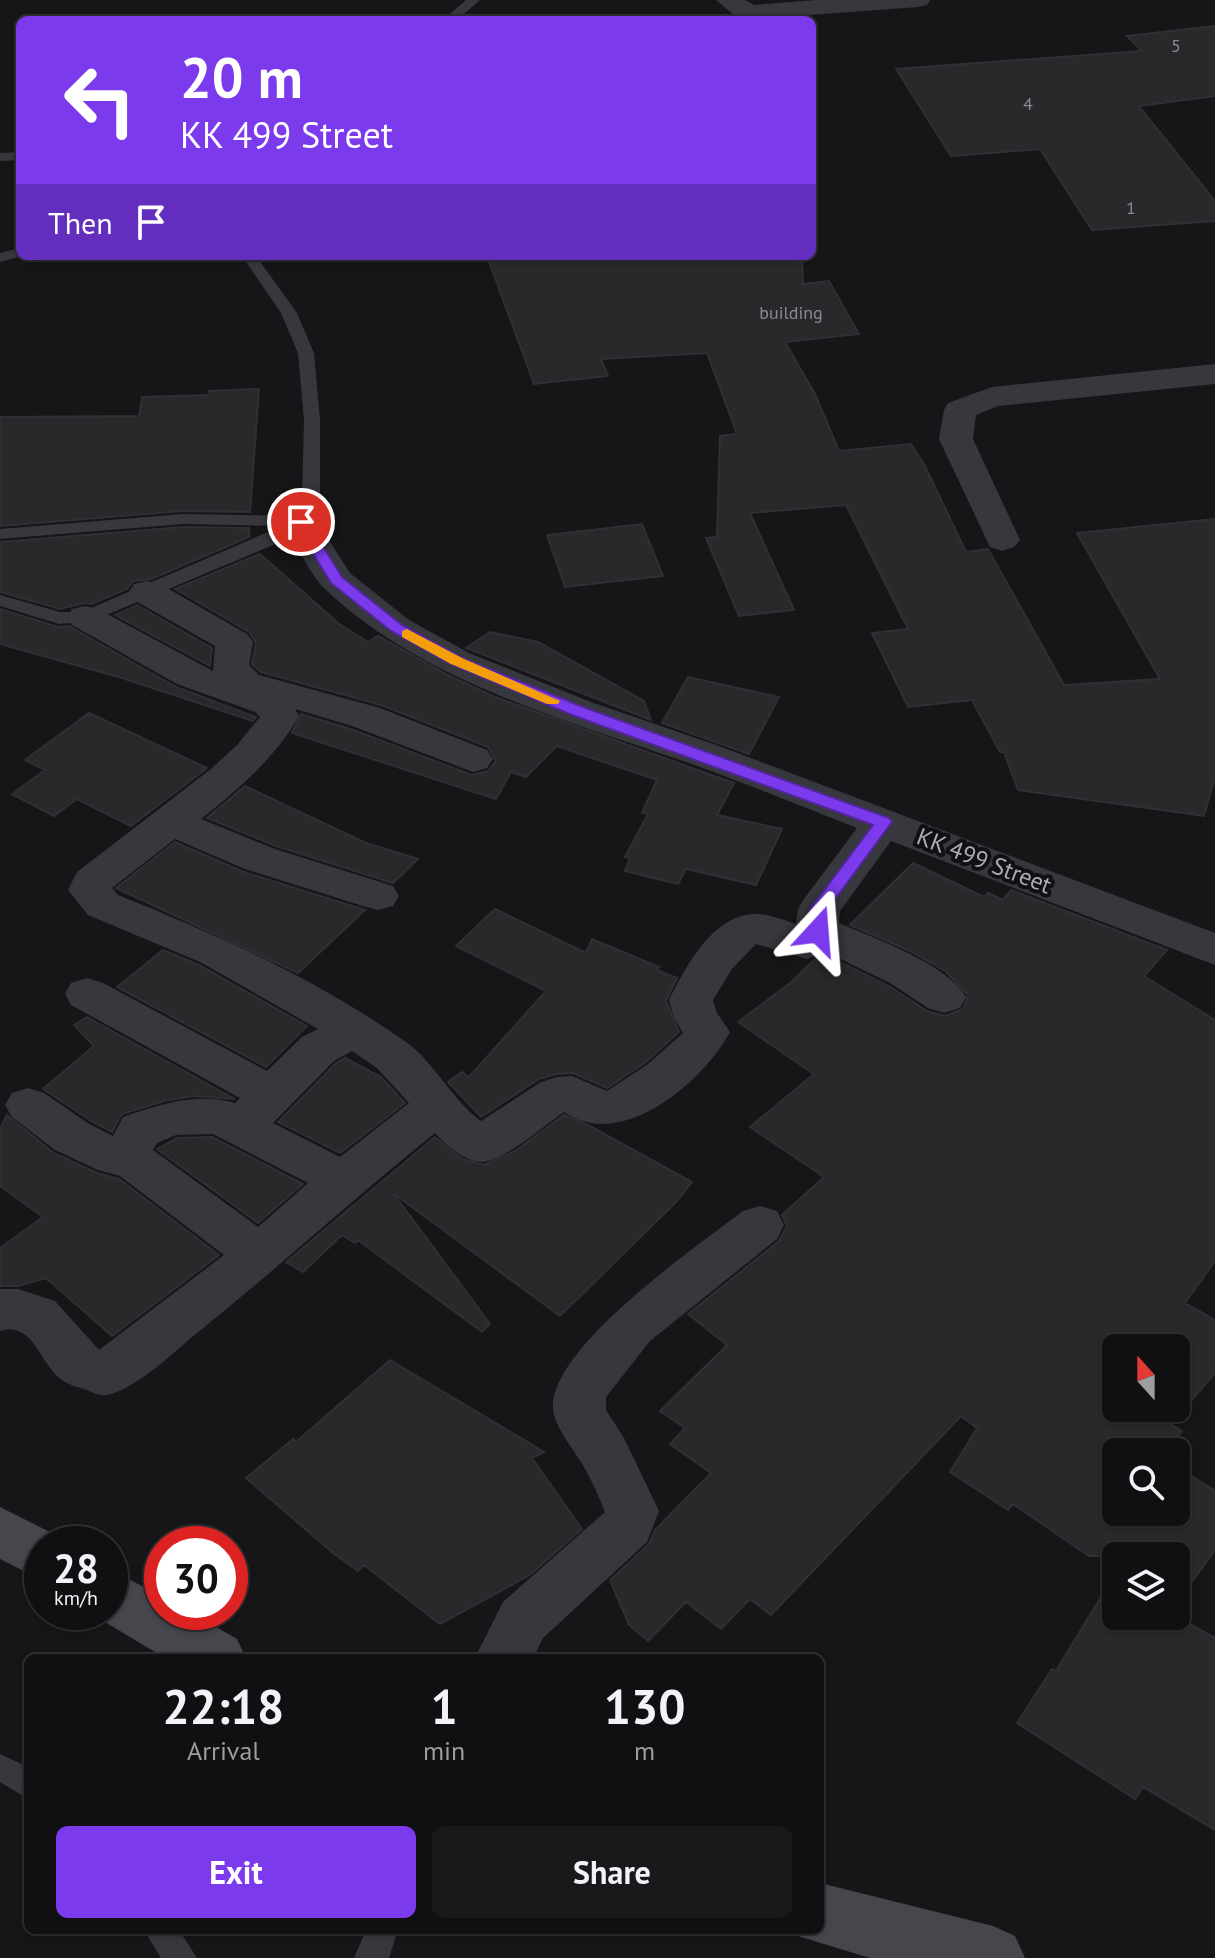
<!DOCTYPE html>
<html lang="en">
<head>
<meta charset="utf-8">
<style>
	:root { --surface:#101012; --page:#19191b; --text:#f1f3f6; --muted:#9c9d9f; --line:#303032; --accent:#7c3aed }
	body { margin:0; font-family:"PT Sans",sans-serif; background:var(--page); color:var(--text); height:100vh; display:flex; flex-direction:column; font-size:30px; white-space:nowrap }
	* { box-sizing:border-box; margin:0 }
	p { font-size:26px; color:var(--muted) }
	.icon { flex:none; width:44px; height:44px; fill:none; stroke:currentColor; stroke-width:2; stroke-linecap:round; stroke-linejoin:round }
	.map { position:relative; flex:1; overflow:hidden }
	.panel { position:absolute; left:24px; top:1654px; width:800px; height:280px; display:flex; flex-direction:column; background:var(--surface); border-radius:12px; box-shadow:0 2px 6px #0004,0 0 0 2px var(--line) }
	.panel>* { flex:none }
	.top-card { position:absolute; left:16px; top:16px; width:800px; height:244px; border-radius:12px; box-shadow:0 2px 6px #0004,0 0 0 2px var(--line); background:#7c3aed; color:#fff; overflow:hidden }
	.needle { width:52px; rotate:339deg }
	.fabs { position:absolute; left:1102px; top:1334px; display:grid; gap:16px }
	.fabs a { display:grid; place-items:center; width:88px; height:88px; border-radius:12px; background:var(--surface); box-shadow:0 2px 6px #0004,0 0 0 2px var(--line); font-size:40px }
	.speed { position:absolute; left:24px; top:1526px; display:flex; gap:16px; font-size:40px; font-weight:700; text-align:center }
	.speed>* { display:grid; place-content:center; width:104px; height:104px; border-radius:50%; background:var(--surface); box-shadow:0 2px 6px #0004,0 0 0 2px var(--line); line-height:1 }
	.speed small { font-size:20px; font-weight:400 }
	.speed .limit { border:12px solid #d22; background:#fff; color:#111 }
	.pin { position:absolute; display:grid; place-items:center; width:68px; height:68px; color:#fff; margin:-34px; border:4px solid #fff; border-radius:50%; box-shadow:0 2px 8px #0007 }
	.me { position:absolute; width:88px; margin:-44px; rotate:19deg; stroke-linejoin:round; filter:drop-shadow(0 0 6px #0008) }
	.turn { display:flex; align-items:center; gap:28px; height:168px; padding:0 32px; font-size:36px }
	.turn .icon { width:104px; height:104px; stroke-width:2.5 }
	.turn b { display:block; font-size:56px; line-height:68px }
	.then { display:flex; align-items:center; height:76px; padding:0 32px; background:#0003; gap:16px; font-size:30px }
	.eta { display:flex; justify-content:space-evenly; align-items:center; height:136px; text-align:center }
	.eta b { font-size:48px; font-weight:600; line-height:56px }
	.primary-button { display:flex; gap:16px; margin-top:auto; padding:16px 32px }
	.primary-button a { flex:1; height:92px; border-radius:12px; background:var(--accent); color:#fff; font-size:32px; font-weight:600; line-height:92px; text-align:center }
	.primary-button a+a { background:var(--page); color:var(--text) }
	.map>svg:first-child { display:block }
	.building { fill:#29292c; stroke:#303034; stroke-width:2; fill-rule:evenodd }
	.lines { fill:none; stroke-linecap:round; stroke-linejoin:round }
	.lane { fill:#37383d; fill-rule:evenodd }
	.street { fill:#37383d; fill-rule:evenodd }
	.secondary { fill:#45474d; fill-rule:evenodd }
	.route { fill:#7c3aed; stroke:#51269a; stroke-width:2 }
	.slow { fill:#f59e0b }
	.labels { text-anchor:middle; stroke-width:8; stroke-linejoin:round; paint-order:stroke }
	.far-number-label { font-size:18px; fill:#888b94 }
	.street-label { font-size:24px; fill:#a8adb8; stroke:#111113 }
</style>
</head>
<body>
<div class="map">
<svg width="1215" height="1958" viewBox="0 0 1215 1958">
	<rect width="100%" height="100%" fill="#161618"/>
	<path class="building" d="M1215 26V96L1139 106 1215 201V221L1092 230 1040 149 951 156 896 69 1142 51 1127 36Z
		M487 256H802L803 284 829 281 859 334 785 342 815 394 839 451 911 444 925 466 966 552 988 549 1064 685 1160 679 1077 533 1215 519V777L1204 816 1018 790 1004 752H1000L972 700 908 707 872 633 908 629 846 505 750 513 794 610 739 616 706 538 717 537 720 436 737 434 707 353 601 359 608 376 534 384Z
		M259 389 250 512 183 511 0 526V417L139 416 142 397 208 395 209 391Z
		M642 524 663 576 565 587 547 535Z
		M183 527 249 528V537L151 579 133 581 127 589 92 604 84 603 60 609 0 592V542Z
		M260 554 338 623 368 642 378 636 448 675 495 697 734 783 717 815 782 829 756 885 686 869 678 884 625 871 630 858 625 857 648 814 642 813 657 780 557 746 526 777 511 772 496 799 292 733 301 714 351 729 472 775 488 771 496 761 488 747 381 705 261 672 252 664 256 643 249 632 175 589Z
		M137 605 212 648 210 666 115 615Z
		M0 609 58 627 69 626 176 687 256 717 253 721 122 678 0 644Z
		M490 632 538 642 644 701 651 720 466 648Z
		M688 677 779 697 749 754 662 723Z
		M89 713 207 768 131 826 77 799 54 816 12 794 45 770 25 760Z
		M245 786 366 843 418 859 393 883 276 846 207 818Z
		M175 842 244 872 365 910 298 973 116 888Z
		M913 863 984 897 988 893 1003 900 1011 890 1167 950 1144 976 1215 1020V1261L1185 1303 1215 1320V1373L1171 1424 1182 1431 1165 1452H1116V1512H1176V1466L1215 1491V1550L1176 1603V1556H1089L1013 1504 1008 1510 950 1472 977 1428 961 1416 771 1615 750 1599 721 1629 686 1602 648 1641 629 1625 610 1580 649 1544 655 1530 711 1473 670 1444 685 1428 660 1411 727 1345 688 1314 779 1241 787 1226 782 1215 824 1177 750 1127 814 1074 738 1022 790 983 814 960 826 955 889 986 927 1011 945 1016 963 1009 968 995 945 971 910 951 850 925ZM1116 1348H1176V1408H1116Z
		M495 909 586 953 592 939 659 967 657 970 677 978 666 1001 679 1032 646 1062 607 1088 573 1073 556 1074 539 1079 481 1117 448 1082 462 1072 469 1077 546 991 456 946Z
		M163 950 199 965 307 1026 266 1067 117 987Z
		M87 1017 235 1099 193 1096 164 1101 122 1114 112 1132 91 1121 43 1089 94 1046 74 1025Z
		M345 1058 381 1077 405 1103 340 1153 278 1122 336 1063Z
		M7 1115 54 1153 97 1173 119 1179 219 1255 112 1336 46 1278 18 1286H0V1248L43 1217 0 1186V1129Z
		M564 1115 588 1125 692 1182 675 1203 560 1316 393 1193 490 1324 482 1332 358 1240 355 1243 342 1235 303 1272 286 1262 435 1137 462 1159 484 1165 515 1151Z
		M212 1137 303 1184 258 1223 157 1149 177 1138Z
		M390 1360 544 1452 532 1458 582 1529 530 1575 440 1624 364 1565 358 1571 333 1553 246 1478 293 1439 296 1442Z
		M1116 1572V1616H1175L1215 1638V1830L1143 1787 1135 1799 1017 1723 1052 1669 1056 1671Z"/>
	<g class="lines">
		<path class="lane" d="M466 0H480L457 20H443Z
			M20 152V160L0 161V153Z
			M20 248 22 256 0 262V253Z
			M242 256H256L297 313 314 353 320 420V499L307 526 278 543 92 621 59 624 0 606V595L60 612H82L282 526 183 524 0 539V529L183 514 295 516 302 499 304 420 298 353 281 313Z
			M0 1754 28 1767V1799L0 1782Z
			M144 1930H179L197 1958H161Z
			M366 1930H398L389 1958H354Z"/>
		<path class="street" d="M716 0H745L754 5 816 0H930L927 5 918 7 754 19 734 15Z
			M1215 364V384L998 406 976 415 973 439 1020 540 1014 547 1002 551 990 547 939 439 944 410 948 403 992 387Z
			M301 512 313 515 350 573 409 620 469 653 591 702 719 746 1215 933V965L891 841 840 911 839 923C875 939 946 963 966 997L960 1008 944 1013 928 1008 890 983 826 952 807 959 756 944 732 969 713 1000 717 1013 730 1032C703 1082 622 1152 564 1112 545 1125 505 1160 483 1162 466 1163 446 1145 435 1133 354 1198 278 1268 197 1333 174 1352 136 1389 107 1395 99 1396 91 1392 84 1389 74 1386 64 1383 57 1376 39 1359 31 1321 0 1331V1289H18L55 1301 99 1350 224 1255 120 1176 98 1170 55 1150 12 1117 5 1105 12 1093 28 1088 44 1093 89 1124 113 1136 123 1117C160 1104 197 1092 235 1103L240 1098 71 1005 65 994 71 983 87 978 103 983 267 1071 302 1037 318 1029 200 962 88 915 68 890 77 872 211 769 237 745 260 717 255 712 177 684 72 625 67 617 72 609 85 606 98 609 213 671 215 646 134 600 129 592 134 584 147 581 160 584 247 634 253 642 249 665 259 675 380 708 487 750 493 759 487 768 473 772 352 726 295 709 299 716C275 758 239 789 201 819L275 849 393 886 399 896 393 906 378 910 363 906 245 869 175 839 112 888 118 895C220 936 315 978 406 1042 435 1063 452 1100 481 1121L541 1082 557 1077 572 1076 607 1091 648 1064 683 1033 674 1018 669 1000C686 967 711 917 753 914 767 913 782 920 796 924L798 909 804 899 857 828C800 806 743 782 686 762 565 720 420 680 325 589 308 572 296 543 284 522L289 515ZM352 1051 377 1068 409 1103 340 1157 273 1123 334 1061ZM213 1134 308 1183 258 1227 153 1150 157 1143 176 1135Z
			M760 1206 777 1211 784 1225 777 1239 650 1341 606 1397V1410L624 1438 659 1511 647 1542 543 1638 533 1658H475L503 1602 605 1512C599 1497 592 1481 584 1467 575 1451 559 1433 554 1415 539 1354 699 1245 743 1211Z"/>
		<path class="secondary" d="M0 1507 62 1538 65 1544H42V1580L0 1559Z
			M110 1570 162 1596V1612H190L237 1639 246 1658H165L90 1613 110 1612Z
			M820 1883 993 1926 1015 1936 1025 1958H870L798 1936 795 1930H820Z"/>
	</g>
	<path class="route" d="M301 517 308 522 342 577 402 625 462 658 583 707 889 818 892 822 889 826 828 909 825 935H812L810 909 873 825 572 715 451 664 391 631 331 583 294 522Z"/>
	<path class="slow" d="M407 629 462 658 560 701 558 704H547L451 664 402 637V631Z"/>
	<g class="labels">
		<g class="far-number-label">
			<text x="1176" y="52">5</text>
			<text x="1028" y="110">4</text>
			<text x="1131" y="214">1</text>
			<text x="791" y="319">building</text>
		</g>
		<g class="street-label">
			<text transform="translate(984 861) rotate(21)" y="8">KK 499 Street</text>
		</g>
	</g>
</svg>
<div class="fabs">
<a><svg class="needle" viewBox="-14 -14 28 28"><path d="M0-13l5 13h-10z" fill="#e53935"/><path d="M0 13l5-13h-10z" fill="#9c9d9f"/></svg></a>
<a><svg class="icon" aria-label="search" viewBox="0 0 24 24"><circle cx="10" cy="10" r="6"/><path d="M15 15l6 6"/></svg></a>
<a><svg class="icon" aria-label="layers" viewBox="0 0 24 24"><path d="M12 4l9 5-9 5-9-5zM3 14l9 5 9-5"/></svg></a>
</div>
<div class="speed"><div>28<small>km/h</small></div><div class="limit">30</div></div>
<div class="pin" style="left:301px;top:522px;background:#d93025"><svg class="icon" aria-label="arrive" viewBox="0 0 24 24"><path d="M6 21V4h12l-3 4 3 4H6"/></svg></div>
<svg class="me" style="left:818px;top:931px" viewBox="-20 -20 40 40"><path d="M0-17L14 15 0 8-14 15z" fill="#7c3aed" stroke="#fff" stroke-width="4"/></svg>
<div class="top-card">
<div class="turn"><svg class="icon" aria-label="left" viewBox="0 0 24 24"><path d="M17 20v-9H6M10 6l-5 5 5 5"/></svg><div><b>20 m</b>KK 499 Street</div></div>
<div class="then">Then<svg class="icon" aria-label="arrive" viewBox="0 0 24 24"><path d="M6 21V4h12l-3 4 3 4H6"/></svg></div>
</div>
<section class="panel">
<div class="eta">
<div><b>22:18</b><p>Arrival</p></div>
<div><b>1</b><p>min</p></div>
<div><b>130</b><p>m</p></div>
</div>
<div class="primary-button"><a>Exit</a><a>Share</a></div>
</section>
</div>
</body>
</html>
